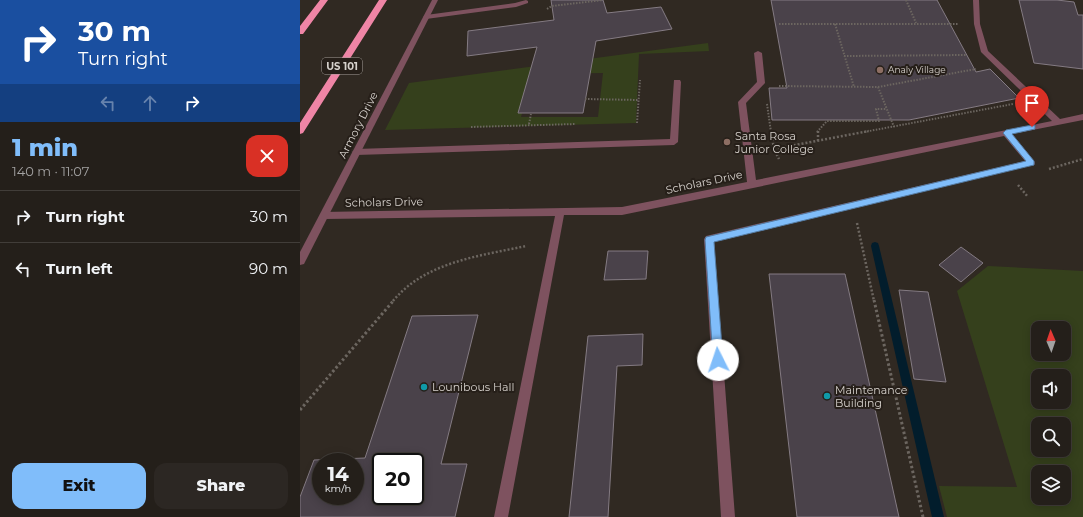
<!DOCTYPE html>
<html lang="en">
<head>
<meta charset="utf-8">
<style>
	:root { --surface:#241f1a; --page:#2c2723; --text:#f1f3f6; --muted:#a3a2a2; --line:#413d39; --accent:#80bdfa }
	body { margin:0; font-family:Montserrat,sans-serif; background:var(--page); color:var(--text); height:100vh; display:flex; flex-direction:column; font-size:15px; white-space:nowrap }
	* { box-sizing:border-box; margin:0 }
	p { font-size:13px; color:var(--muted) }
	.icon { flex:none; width:22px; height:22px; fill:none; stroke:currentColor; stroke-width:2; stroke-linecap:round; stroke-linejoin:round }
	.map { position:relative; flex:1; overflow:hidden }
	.sheet { display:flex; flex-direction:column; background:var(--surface); width:300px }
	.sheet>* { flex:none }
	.banner { background:#1a4fa0; color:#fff; overflow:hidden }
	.needle { width:26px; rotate:358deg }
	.buttons { position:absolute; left:731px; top:321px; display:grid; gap:8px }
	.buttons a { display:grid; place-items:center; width:40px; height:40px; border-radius:8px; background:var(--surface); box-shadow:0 2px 10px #0003,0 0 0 1px var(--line); font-size:20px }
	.speed { position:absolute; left:12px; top:453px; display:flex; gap:8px; font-size:20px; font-weight:700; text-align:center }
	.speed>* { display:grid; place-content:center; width:52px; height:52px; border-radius:50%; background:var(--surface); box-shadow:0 2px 10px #0003,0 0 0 1px var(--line); line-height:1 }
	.speed small { font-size:10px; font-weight:400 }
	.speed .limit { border:2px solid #111; border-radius:6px; background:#fff; color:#111 }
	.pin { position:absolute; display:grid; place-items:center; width:34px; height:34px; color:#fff; margin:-41px -17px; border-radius:50% 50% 50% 0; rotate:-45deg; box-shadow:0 0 4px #0007 }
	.pin .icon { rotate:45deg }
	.me { position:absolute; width:44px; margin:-22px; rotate:356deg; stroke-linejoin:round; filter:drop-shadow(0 0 3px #0008) }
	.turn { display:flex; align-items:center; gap:14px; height:84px; padding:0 12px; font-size:18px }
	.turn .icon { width:52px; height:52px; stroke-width:2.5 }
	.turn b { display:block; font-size:28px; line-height:34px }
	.lanes { display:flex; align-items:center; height:38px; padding:0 12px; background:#0003; justify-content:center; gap:20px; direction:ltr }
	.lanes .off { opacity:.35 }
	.round { display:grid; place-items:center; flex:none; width:42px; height:42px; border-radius:12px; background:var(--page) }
	.head { display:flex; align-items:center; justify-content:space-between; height:68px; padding:0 12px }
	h1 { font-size:24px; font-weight:800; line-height:30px; color:var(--accent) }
	.cta { display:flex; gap:8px; margin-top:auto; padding:8px 12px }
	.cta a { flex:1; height:46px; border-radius:12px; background:var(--accent); color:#111; font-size:16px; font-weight:800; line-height:46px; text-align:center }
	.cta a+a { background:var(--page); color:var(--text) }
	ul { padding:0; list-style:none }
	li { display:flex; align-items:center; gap:12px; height:52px; padding:0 12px; border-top:1px solid var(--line) }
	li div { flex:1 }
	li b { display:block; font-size:15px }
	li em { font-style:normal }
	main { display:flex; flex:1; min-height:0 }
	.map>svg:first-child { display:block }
	.green { fill:#35401c; fill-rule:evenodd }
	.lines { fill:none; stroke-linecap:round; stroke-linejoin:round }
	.stream { fill:#021d2c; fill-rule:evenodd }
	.building { fill:#4a424a; stroke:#847b83; fill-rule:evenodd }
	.path-far2 { stroke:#6c6660; stroke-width:2; stroke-dasharray:1.5 1.5; stroke-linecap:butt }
	.path-far1 { stroke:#6c6660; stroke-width:2.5; stroke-dasharray:2 2; stroke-linecap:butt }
	.path { stroke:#6c6660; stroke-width:3; stroke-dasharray:2.5 2.5; stroke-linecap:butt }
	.service { fill:#7e525f; fill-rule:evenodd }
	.minor { fill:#7e525f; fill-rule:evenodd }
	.motorway { fill:#ef85a6; fill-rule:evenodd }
	.route { fill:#80bdfa; stroke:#537ba2 }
	.education-dot { fill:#8d6e63; stroke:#261f19; stroke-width:1.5 }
	.culture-dot { fill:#0f9aa8; stroke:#261f19; stroke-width:1.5 }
	.labels { text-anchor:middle; stroke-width:4; stroke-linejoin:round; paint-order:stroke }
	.far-poi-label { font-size:9px; fill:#d7d2cd; stroke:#261f19; text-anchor:start }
	.shield { fill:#261f19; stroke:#a29c97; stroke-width:1 }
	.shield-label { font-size:10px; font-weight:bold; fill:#d7d2cd }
	.street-label { font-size:11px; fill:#d7d2cd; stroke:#261f19 }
	.poi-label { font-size:11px; fill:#d7d2cd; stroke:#261f19; text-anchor:start }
</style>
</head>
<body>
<main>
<section class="sheet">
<div class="banner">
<div class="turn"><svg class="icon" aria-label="right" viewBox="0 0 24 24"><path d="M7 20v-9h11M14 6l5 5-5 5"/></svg><div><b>30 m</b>Turn right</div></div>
<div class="lanes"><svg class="icon off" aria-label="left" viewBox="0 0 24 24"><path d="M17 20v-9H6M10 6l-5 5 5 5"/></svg><svg class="icon off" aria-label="ahead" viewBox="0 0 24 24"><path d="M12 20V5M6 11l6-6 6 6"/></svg><svg class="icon" aria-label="right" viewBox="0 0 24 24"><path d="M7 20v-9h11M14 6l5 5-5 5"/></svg></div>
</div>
<div class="head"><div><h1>1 min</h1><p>140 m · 11:07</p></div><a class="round" style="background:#d93025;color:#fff"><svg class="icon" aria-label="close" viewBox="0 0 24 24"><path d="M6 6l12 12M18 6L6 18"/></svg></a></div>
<ul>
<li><svg class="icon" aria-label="right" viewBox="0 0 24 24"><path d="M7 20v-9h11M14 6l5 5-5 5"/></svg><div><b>Turn right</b></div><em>30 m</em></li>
<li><svg class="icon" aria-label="left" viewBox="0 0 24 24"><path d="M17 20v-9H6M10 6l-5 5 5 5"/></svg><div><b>Turn left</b></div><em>90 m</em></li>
</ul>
<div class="cta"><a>Exit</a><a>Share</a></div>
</section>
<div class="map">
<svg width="783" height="517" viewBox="0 0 783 517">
	<rect width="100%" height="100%" fill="#302922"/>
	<path class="green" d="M408 43 409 51 339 54 336 123 85 130 109 83ZM303 73 298 117H221L233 74Z
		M688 266 783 271V517H647L639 486 717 487 657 291ZM738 328H764V354H738ZM738 376H764V402H738ZM738 424H764V450H738ZM738 472H764V498H738Z"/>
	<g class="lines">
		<path class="stream" d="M575 242 578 243 579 246 644 517H632L571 246 572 243Z"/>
	</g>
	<path class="building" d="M251 0H303L307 13 361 7 372 29 296 41 283 113H218L237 47 167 56 168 31 254 20Z
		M471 0H637L676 72 690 69 719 98 609 120H472L469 88H487Z
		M719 0H757L774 2 778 15H783V69L734 63Z
		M661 247 683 263 661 282 639 265Z
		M308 251H348L346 279 304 280Z
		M469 274H545L599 517H497Z
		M599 290 628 292 646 382 614 379Z
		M178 315 141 464H167L155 517H0V497L14 460 65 458 112 316ZM21 462H55V496H21ZM81 462H115V496H81Z
		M343 334 342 365 317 366 308 517H269L288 336Z"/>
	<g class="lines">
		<path class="path-far2" d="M606 0 616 23
			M247 9 252 6 303 0
			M479 24H659
			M535 24 554 87
			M544 56 666 55
			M479 86 578 87 594 127
			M578 87 676 69
			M285 99 339 100
			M467 104 471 132
			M337 123 340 80
			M229 124 231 114
			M171 127 276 124
			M517 132 527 121H579L576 109H586
			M564 132 713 104"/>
		<path class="path-far1" d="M471 131 474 149 479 159
			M518 131V141
			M474 149 569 131
			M749 169 783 159
			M718 185 728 197
			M557 223 574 301
			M93 301C125 262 179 256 226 246"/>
		<path class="path" d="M574 300 623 517
			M0 410 94 300"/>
		<path class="service" d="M226 0 228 1V3L216 7 126 19 123 17 126 15 215 3Z
			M673 0H679L680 24 688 51 760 119 783 114V120L712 134 734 161 735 163 734 165 414 242 435 517H421L404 239 406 236 725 161 704 136 322 215H264L208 517H194L255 216 25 219 20 215 22 212 322 207 447 182 438 102 457 82 454 53 458 51 462 53 465 83 446 103 456 180 752 121 681 52 674 24Z
			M374 80H380L381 82 378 142 374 145 56 155 52 152 56 149 370 139Z"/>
		<path class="minor" d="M132 0H138L4 264 0 265V252Z"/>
		<path class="motorway" d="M20 0H28L3 34H0V26Z
			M79 0H87L3 133 0 134V123Z"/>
	</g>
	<path class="route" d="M732 125H735V129L712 134 734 161V165L414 242 423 360 421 364 418 365 414 364 413 360 405 240 406 237 726 161 703 133 706 130Z"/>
	<g class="education-dot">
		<circle cx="580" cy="70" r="4"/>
		<circle cx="427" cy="142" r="4"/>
	</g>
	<g class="culture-dot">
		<circle cx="124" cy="387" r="4"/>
		<circle cx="527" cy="396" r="4"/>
	</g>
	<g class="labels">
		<g class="far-poi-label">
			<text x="588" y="73">Analy Village</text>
		</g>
		<rect class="shield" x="22" y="58" width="40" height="16" rx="3"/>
		<g class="shield-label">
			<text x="42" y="70">US 101</text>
		</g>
		<g class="street-label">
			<text transform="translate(58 125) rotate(-63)" y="4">Armory Drive</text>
			<text transform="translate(404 182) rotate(-12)" y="4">Scholars Drive</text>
			<text transform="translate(84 202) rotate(-1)" y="4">Scholars Drive</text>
		</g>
		<g class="poi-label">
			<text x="435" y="140">Santa Rosa<tspan x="435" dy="13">Junior College</tspan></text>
			<text x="132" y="391">Lounibous Hall</text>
			<text x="535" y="394">Maintenance<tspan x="535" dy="13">Building</tspan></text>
		</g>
	</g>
</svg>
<div class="buttons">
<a><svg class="needle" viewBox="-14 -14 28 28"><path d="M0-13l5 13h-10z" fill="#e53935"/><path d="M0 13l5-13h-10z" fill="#a3a2a2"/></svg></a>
<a><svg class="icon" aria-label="sound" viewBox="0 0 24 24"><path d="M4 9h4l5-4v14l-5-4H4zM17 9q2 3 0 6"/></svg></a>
<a><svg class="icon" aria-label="search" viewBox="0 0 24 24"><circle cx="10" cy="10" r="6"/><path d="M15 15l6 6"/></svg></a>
<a><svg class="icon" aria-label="layers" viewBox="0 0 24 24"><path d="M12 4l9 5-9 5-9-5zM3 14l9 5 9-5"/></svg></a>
</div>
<div class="speed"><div>14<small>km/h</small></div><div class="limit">20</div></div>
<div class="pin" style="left:732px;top:127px;background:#d93025"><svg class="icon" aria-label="arrive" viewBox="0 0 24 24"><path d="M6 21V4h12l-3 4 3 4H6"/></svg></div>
<svg class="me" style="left:418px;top:360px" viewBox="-20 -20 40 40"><circle r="19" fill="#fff"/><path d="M0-13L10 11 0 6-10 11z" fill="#80bdfa"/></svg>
</div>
</main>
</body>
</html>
